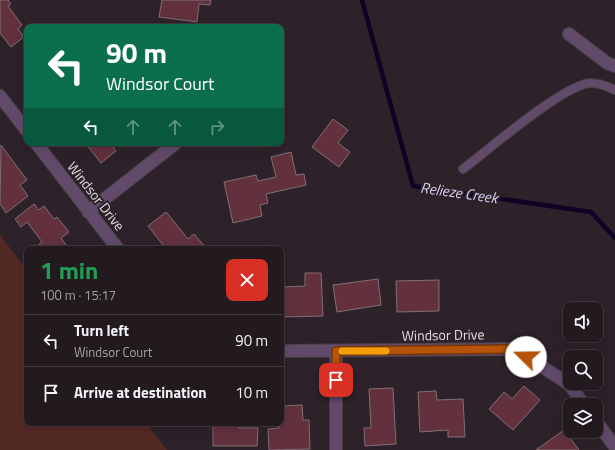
<!DOCTYPE html>
<html lang="en">
<head>
<meta charset="utf-8">
<style>
	:root { --surface:#221a1f; --page:#2e272c; --text:#f1f3f6; --muted:#a2a1a4; --line:#3f383d }
	body { margin:0; font-family:"Titillium Web",sans-serif; background:var(--page); color:var(--text); height:100vh; display:flex; flex-direction:column; font-size:15px; white-space:nowrap }
	* { box-sizing:border-box; margin:0 }
	p { font-size:13px; color:var(--muted) }
	.icon { flex:none; width:22px; height:22px; fill:none; stroke:currentColor; stroke-width:2; stroke-linecap:round; stroke-linejoin:round }
	.map { position:relative; flex:1; overflow:hidden }
	.panel { position:absolute; left:24px; top:246px; width:260px; height:180px; display:flex; flex-direction:column; background:var(--surface); border-radius:8px; box-shadow:0 4px 16px #0002,0 0 0 1px var(--line) }
	.panel>* { flex:none }
	.guide { position:absolute; left:24px; top:24px; width:260px; height:122px; border-radius:8px; box-shadow:0 4px 16px #0002,0 0 0 1px var(--line); background:#0b6e4f; color:#fff; overflow:hidden }
	.tools { position:absolute; left:563px; top:302px; display:grid; gap:8px }
	.tools a { display:grid; place-items:center; width:40px; height:40px; border-radius:8px; background:var(--surface); box-shadow:0 4px 16px #0002,0 0 0 1px var(--line); font-size:20px }
	.pin { position:absolute; display:grid; place-items:center; width:34px; height:34px; color:#fff; margin:-17px; border-radius:8px; box-shadow:0 2px 6px #0006 }
	.me { position:absolute; width:44px; margin:-22px; rotate:292deg; stroke-linejoin:round; filter:drop-shadow(0 0 3px #0008) }
	.turn { display:flex; align-items:center; gap:14px; height:84px; padding:0 16px; font-size:18px }
	.turn .icon { width:52px; height:52px; stroke-width:2.5 }
	.turn b { display:block; font-size:28px; line-height:34px }
	.lanes { display:flex; align-items:center; height:38px; padding:0 16px; background:#0003; justify-content:center; gap:20px; direction:ltr }
	.lanes .off { opacity:.35 }
	.round { display:grid; place-items:center; flex:none; width:42px; height:42px; border-radius:8px; background:var(--page) }
	.summary { display:flex; align-items:center; justify-content:space-between; height:68px; padding:0 16px }
	h1 { font-size:24px; font-weight:700; line-height:30px; color:#1e9e55 }
	ul { padding:0; list-style:none }
	li { display:flex; align-items:center; gap:12px; height:52px; padding:0 16px; border-top:1px solid var(--line) }
	li div { flex:1 }
	li b { display:block; font-size:15px }
	li em { font-style:normal }
	.map>svg:first-child { display:block }
	.green { fill:#532924 }
	.lines { fill:none; stroke-linecap:round; stroke-linejoin:round }
	.stream { stroke:#0e0227; stroke-width:4.5 }
	.building { fill:#63313e; stroke:#807073 }
	.service-casing { stroke:#4a4046; stroke-width:10 }
	.minor-casing { stroke:#4a4046; stroke-width:14 }
	.service { stroke:#624a6b; stroke-width:8 }
	.minor { stroke:#624a6b; stroke-width:12 }
	.route-casing { stroke:#753606; stroke-width:10 }
	.route { stroke:#b45309; stroke-width:7 }
	.slow { stroke:#f59e0b; stroke-width:7 }
	.labels { text-anchor:middle; stroke-width:4; stroke-linejoin:round; paint-order:stroke }
	.street-label { font-size:14px; fill:#e2dbdf; stroke:#2d2229 }
	.water-label { font-size:15px; font-style:italic; fill:#dad5f4; stroke:#2d2229 }
</style>
</head>
<body>
<div class="map">
<svg width="615" height="450" viewBox="0 0 615 450">
	<rect width="100%" height="100%" fill="#2d2229"/>
	<path class="green" d="M0 235 27 270V423H146L167 450H0Z"/>
	<g class="lines">
		<path class="stream" d="M362 0 413 186 591 212 615 238"/>
	</g>
	<path class="building" d="M0 0H8L11 4 8 6 22 25 18 29 24 37 11 47 0 33Z
		M162 0H211L210 5 199 4 197 22 159 17Z
		M333 119 348 130 338 143 350 152 339 167 312 147Z
		M85 143H110L116 151 101 163Z
		M1 145 27 180 20 185 28 196 6 213 0 204Z
		M291 152 296 175 304 174 306 185 266 194 268 203 260 205 262 216 233 223 224 182 256 175 258 181 276 177 271 157Z
		M34 204 39 210 44 206 54 219 57 217 69 232 61 238 69 249H34L42 242 27 222 21 227 15 219Z
		M166 212 188 239 194 234 207 249H166L148 226Z
		M305 273H321L323 316 281 317V287L305 286Z
		M378 279 381 305 337 312 333 285Z
		M439 280V311L397 312 396 281Z
		M524 386 540 400 513 430 489 409 504 392 512 399Z
		M393 388 396 444 365 446 364 428H371L369 389Z
		M436 391 437 400 463 399 465 437H448V430L420 432 418 392Z
		M302 405 303 420H309L310 449 269 450 268 429 279 428 278 423H281V406Z
		M213 423H238V428H258L257 446H213Z
		M564 430 579 450H536Z"/>
	<g class="lines">
		<defs>
			<path id="service" d="M463 169C487 151 566 82 592 83 600 83 608 87 615 90"/>
			<path id="minor" d="M569 34 607 63 615 66
				M0 96 27 131
				M36 143 118 249
				M88 212 176 143
				M281 351 515 349 570 385 584 405
				M336 351V450
				M596 421 615 447"/>
		</defs>
		<use href="#service" class="service-casing"/>
		<use href="#minor" class="minor-casing"/>
		<use href="#service" class="service"/>
		<use href="#minor" class="minor"/>
	</g>
	<g class="lines">
		<defs>
			<path id="route" d="M336 380V351L515 349 526 357"/>
		</defs>
		<use href="#route" class="route-casing"/>
		<use href="#route" class="route"/>
		<path class="slow" d="M342 351H386"/>
	</g>
	<g class="labels">
		<g class="street-label">
			<text transform="translate(96 196) rotate(52)" y="5">Windsor Drive</text>
			<text transform="translate(443 335) rotate(-1)" y="5">Windsor Drive</text>
		</g>
		<g class="water-label">
			<text transform="translate(459 193) rotate(8)" y="5">Relieze Creek</text>
		</g>
	</g>
</svg>
<div class="tools">
<a><svg class="icon" aria-label="sound" viewBox="0 0 24 24"><path d="M4 9h4l5-4v14l-5-4H4zM17 9q2 3 0 6"/></svg></a>
<a><svg class="icon" aria-label="search" viewBox="0 0 24 24"><circle cx="10" cy="10" r="6"/><path d="M15 15l6 6"/></svg></a>
<a><svg class="icon" aria-label="layers" viewBox="0 0 24 24"><path d="M12 4l9 5-9 5-9-5zM3 14l9 5 9-5"/></svg></a>
</div>
<div class="pin" style="left:336px;top:380px;background:#d93025"><svg class="icon" aria-label="arrive" viewBox="0 0 24 24"><path d="M6 21V4h12l-3 4 3 4H6"/></svg></div>
<svg class="me" style="left:526px;top:357px" viewBox="-20 -20 40 40"><circle r="19" fill="#fff"/><path d="M0-13L10 11 0 6-10 11z" fill="#b45309"/></svg>
<div class="guide">
<div class="turn"><svg class="icon" aria-label="left" viewBox="0 0 24 24"><path d="M17 20v-9H6M10 6l-5 5 5 5"/></svg><div><b>90 m</b>Windsor Court</div></div>
<div class="lanes"><svg class="icon" aria-label="left" viewBox="0 0 24 24"><path d="M17 20v-9H6M10 6l-5 5 5 5"/></svg><svg class="icon off" aria-label="ahead" viewBox="0 0 24 24"><path d="M12 20V5M6 11l6-6 6 6"/></svg><svg class="icon off" aria-label="ahead" viewBox="0 0 24 24"><path d="M12 20V5M6 11l6-6 6 6"/></svg><svg class="icon off" aria-label="right" viewBox="0 0 24 24"><path d="M7 20v-9h11M14 6l5 5-5 5"/></svg></div>
</div>
<section class="panel">
<div class="summary"><div><h1>1 min</h1><p>100 m · 15:17</p></div><a class="round" style="background:#d93025;color:#fff"><svg class="icon" aria-label="close" viewBox="0 0 24 24"><path d="M6 6l12 12M18 6L6 18"/></svg></a></div>
<ul>
<li><svg class="icon" aria-label="left" viewBox="0 0 24 24"><path d="M17 20v-9H6M10 6l-5 5 5 5"/></svg><div><b>Turn left</b><p>Windsor Court</p></div><em>90 m</em></li>
<li><svg class="icon" aria-label="arrive" viewBox="0 0 24 24"><path d="M6 21V4h12l-3 4 3 4H6"/></svg><div><b>Arrive at destination</b></div><em>10 m</em></li>
</ul>
</section>
</div>
</body>
</html>
